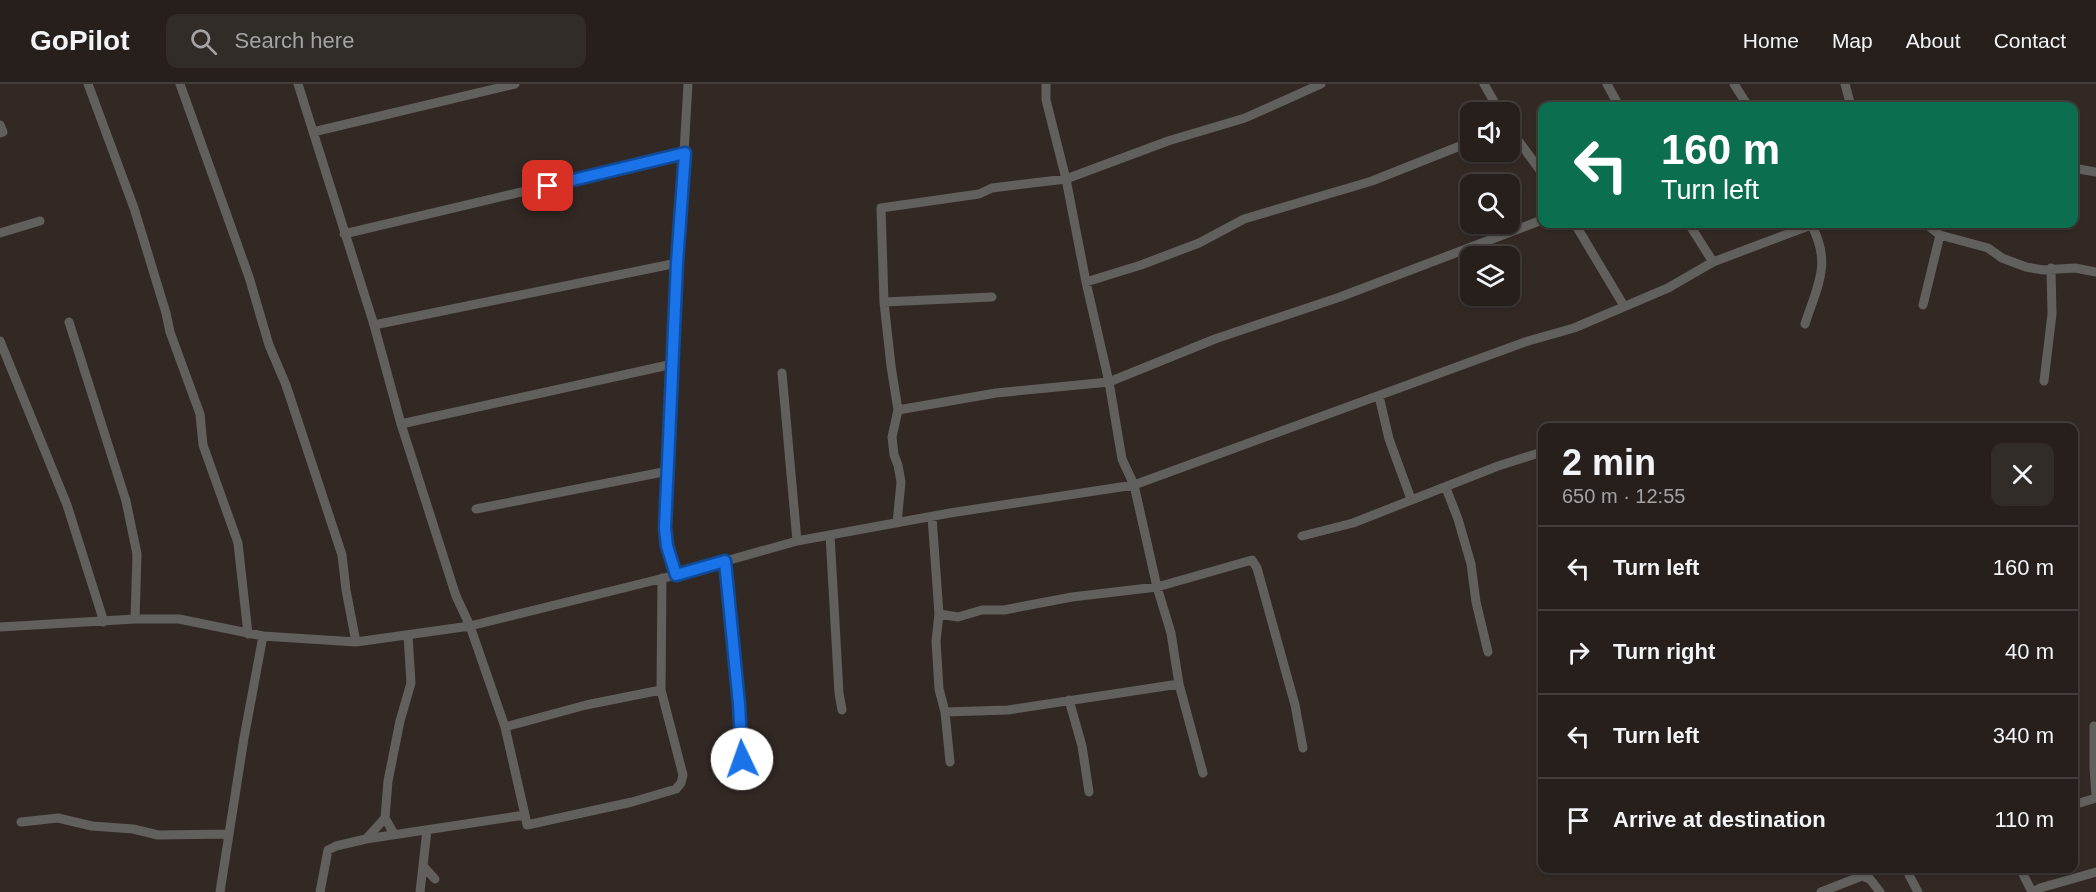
<!DOCTYPE html>
<html lang="en">
<head>
<meta charset="utf-8">
<style>
	:root { --surface:#261f1c; --page:#322c29; --text:#f1f3f6; --muted:#a4a2a3; --line:#423d3b }
	body { margin:0; font-family:Arial,sans-serif; background:var(--page); color:var(--text); height:100vh; display:flex; flex-direction:column; font-size:22px; white-space:nowrap }
	* { box-sizing:border-box; margin:0 }
	p { font-size:20px; color:var(--muted) }
	.icon { flex:none; width:33px; height:33px; fill:none; stroke:currentColor; stroke-width:2; stroke-linecap:round; stroke-linejoin:round }
	.map { position:relative; flex:1; overflow:hidden }
	.drawer { position:absolute; left:1538px; top:339px; width:540px; height:450px; display:flex; flex-direction:column; background:var(--surface); border-radius:12px; box-shadow:0 2px 4px #0004,0 0 0 2px var(--line) }
	.drawer>* { flex:none }
	.banner { position:absolute; left:1538px; top:18px; width:540px; height:126px; border-radius:12px; box-shadow:0 2px 4px #0004,0 0 0 2px var(--line); background:#0b6e4f; color:#fff; overflow:hidden }
	.fabs { position:absolute; left:1460px; top:18px; display:grid; gap:12px }
	.fabs a { display:grid; place-items:center; width:60px; height:60px; border-radius:12px; background:var(--surface); box-shadow:0 2px 4px #0004,0 0 0 2px var(--line); font-size:30px }
	.pin { position:absolute; display:grid; place-items:center; width:51px; height:51px; color:#fff; margin:-26px; border-radius:12px; box-shadow:0 3px 9px #0006 }
	.me { position:absolute; width:66px; margin:-33px; rotate:357deg; stroke-linejoin:round; filter:drop-shadow(0 0 4px #0008) }
	.turn { display:flex; align-items:center; gap:21px; height:126px; padding:0 24px; font-size:27px }
	.turn .icon { width:78px; height:78px; stroke-width:2.5 }
	.turn b { display:block; font-size:42px; line-height:51px }
	.round { display:grid; place-items:center; flex:none; width:63px; height:63px; border-radius:12px; background:var(--page) }
	.headline { display:flex; align-items:center; justify-content:space-between; height:102px; padding:0 24px }
	h1 { font-size:36px; font-weight:700; line-height:45px }
	ul { padding:0; list-style:none }
	li { display:flex; align-items:center; gap:18px; height:84px; padding:0 24px; border-top:2px solid var(--line) }
	li div { flex:1 }
	li b { display:block; font-size:22px }
	li em { font-style:normal }
	header { display:flex; align-items:center; gap:36px; box-sizing:border-box; height:84px; padding:0 30px; background:var(--surface); border-bottom:2px solid var(--line) }
	header strong { font-size:28px }
	nav { display:flex; gap:33px; margin-inline-start:auto; font-size:21px }
	.search { width:420px; height:54px; background:var(--page); display:flex; align-items:center; gap:15px; box-sizing:border-box; padding:0 21px; border-radius:12px; color:var(--muted); font-size:22px }
	.map>svg:first-child { display:block }
	.lines { fill:none; stroke-linecap:round; stroke-linejoin:round }
	.minor { stroke:#62605c; stroke-width:9 }
	.route-casing { stroke:#114b97; stroke-width:15 }
	.route { stroke:#1a73e8; stroke-width:10 }
</style>
</head>
<body>
<header>
<strong>GoPilot</strong>
<div class="search"><svg class="icon" aria-label="search" viewBox="0 0 24 24"><circle cx="10" cy="10" r="6"/><path d="M15 15l6 6"/></svg>Search here</div>
<nav><a>Home</a><a>Map</a><a>About</a><a>Contact</a></nav>
</header>
<div class="map">
<svg width="2096" height="808" viewBox="0 0 2096 808">
	<rect width="100%" height="100%" fill="#322925"/>
	<g class="lines">
		<path class="minor" d="M88 0 134 124 166 229 170 248 200 330 203 361 238 459 248 550
			M180 0 249 193 269 261 286 301 342 471 346 506 356 558
			M298 0 374 241 401 340 456 512 470 542 505 643 525 731
			M1484 0 1500 28
			M1607 0 1619 22
			M1734 0 1748 22
			M1845 0 1851 22
			M0 41 3 48 0 49
			M1509 44 1542 89
			M313 48 515 0
			M2073 84 2096 88
			M1575 140 1624 222
			M1689 140 1713 178
			M1926 140 1940 151
			M0 149 40 137
			M344 150 685 69
			M1086 198 1141 181 1199 159 1244 135 1372 97 1470 58
			M884 218 992 213
			M1923 221 1940 151 1988 164 2002 174 2026 183 2043 186 2075 184 2096 188
			M69 238 126 417 137 470 135 535
			M1805 240C1818 200 1832 179 1811 140
			M374 241 677 179
			M0 257 67 421 104 538
			M782 289 797 457
			M2044 297 2052 230 2051 184
			M1379 312 1389 355 1411 415
			M898 326 996 309 1109 298 1215 255 1340 213 1542 136
			M401 340 673 280
			M1446 404 1458 435 1471 480 1476 518 1488 568
			M476 425 668 387
			M932 433 939 530 936 557 939 605 945 628 1008 626 1179 600 1171 549 1157 503 1134 401 1122 375 1109 298 1086 198 1066 95 1046 16V0
			M897 439 901 398 898 381 894 371 892 353 898 326 891 282 884 218 881 124 979 110 992 104 1066 95 1168 57 1245 34 1321 0
			M830 451 839 609 842 626
			M1302 452 1353 439 1498 382 1542 368
			M725 477 739 620 742 675
			M676 491 667 462 665 444 677 187 688 0
			M939 530 958 533 982 526H1004L1072 513 1157 503 1252 476 1257 484 1295 621 1303 664
			M0 543 135 535H179L263 552 356 558 470 542 676 491 797 457 950 429 1134 401 1525 258 1574 244 1668 204 1713 178 1814 140
			M1179 600 1203 689
			M1069 616 1082 662 1089 708
			M945 628 950 678
			M505 643 586 621 661 606
			M2094 684V642
			M2096 684H2094L2096 712
			M2073 721 2096 714
			M21 738 58 734 92 742 133 745 158 751 229 750
			M394 750 385 734 388 697 400 637 411 599 408 551
			M366 755 525 731 527 741 632 718 676 705 681 699 683 691 661 606 662 494
			M424 783 435 795
			M1910 784 1909 791 1918 808
			M2020 784 2032 808
			M220 808 244 654 263 552
			M320 808 328 766 336 762 366 755 385 734
			M420 808 427 746
			M1821 808 1862 792 1870 795 1880 808
			M2034 808 2040 804 2096 788"/>
	</g>
	<g class="lines">
		<defs>
			<path id="route" d="M548 102 685 69 677 179 665 444 667 462 676 491 725 477 739 620 742 675"/>
		</defs>
		<use href="#route" class="route-casing"/>
		<use href="#route" class="route"/>
	</g>
</svg>
<div class="fabs">
<a><svg class="icon" aria-label="sound" viewBox="0 0 24 24"><path d="M4 9h4l5-4v14l-5-4H4zM17 9q2 3 0 6"/></svg></a>
<a><svg class="icon" aria-label="search" viewBox="0 0 24 24"><circle cx="10" cy="10" r="6"/><path d="M15 15l6 6"/></svg></a>
<a><svg class="icon" aria-label="layers" viewBox="0 0 24 24"><path d="M12 4l9 5-9 5-9-5zM3 14l9 5 9-5"/></svg></a>
</div>
<div class="pin" style="left:548px;top:102px;background:#d93025"><svg class="icon" aria-label="arrive" viewBox="0 0 24 24"><path d="M6 21V4h12l-3 4 3 4H6"/></svg></div>
<svg class="me" style="left:742px;top:675px" viewBox="-20 -20 40 40"><circle r="19" fill="#fff"/><path d="M0-13L10 11 0 6-10 11z" fill="#1a73e8"/></svg>
<div class="banner">
<div class="turn"><svg class="icon" aria-label="left" viewBox="0 0 24 24"><path d="M17 20v-9H6M10 6l-5 5 5 5"/></svg><div><b>160 m</b>Turn left</div></div>
</div>
<section class="drawer">
<div class="headline"><div><h1>2 min</h1><p>650 m · 12:55</p></div><a class="round"><svg class="icon" aria-label="close" viewBox="0 0 24 24"><path d="M6 6l12 12M18 6L6 18"/></svg></a></div>
<ul>
<li><svg class="icon" aria-label="left" viewBox="0 0 24 24"><path d="M17 20v-9H6M10 6l-5 5 5 5"/></svg><div><b>Turn left</b></div><em>160 m</em></li>
<li><svg class="icon" aria-label="right" viewBox="0 0 24 24"><path d="M7 20v-9h11M14 6l5 5-5 5"/></svg><div><b>Turn right</b></div><em>40 m</em></li>
<li><svg class="icon" aria-label="left" viewBox="0 0 24 24"><path d="M17 20v-9H6M10 6l-5 5 5 5"/></svg><div><b>Turn left</b></div><em>340 m</em></li>
<li><svg class="icon" aria-label="arrive" viewBox="0 0 24 24"><path d="M6 21V4h12l-3 4 3 4H6"/></svg><div><b>Arrive at destination</b></div><em>110 m</em></li>
</ul>
</section>
</div>
</body>
</html>
